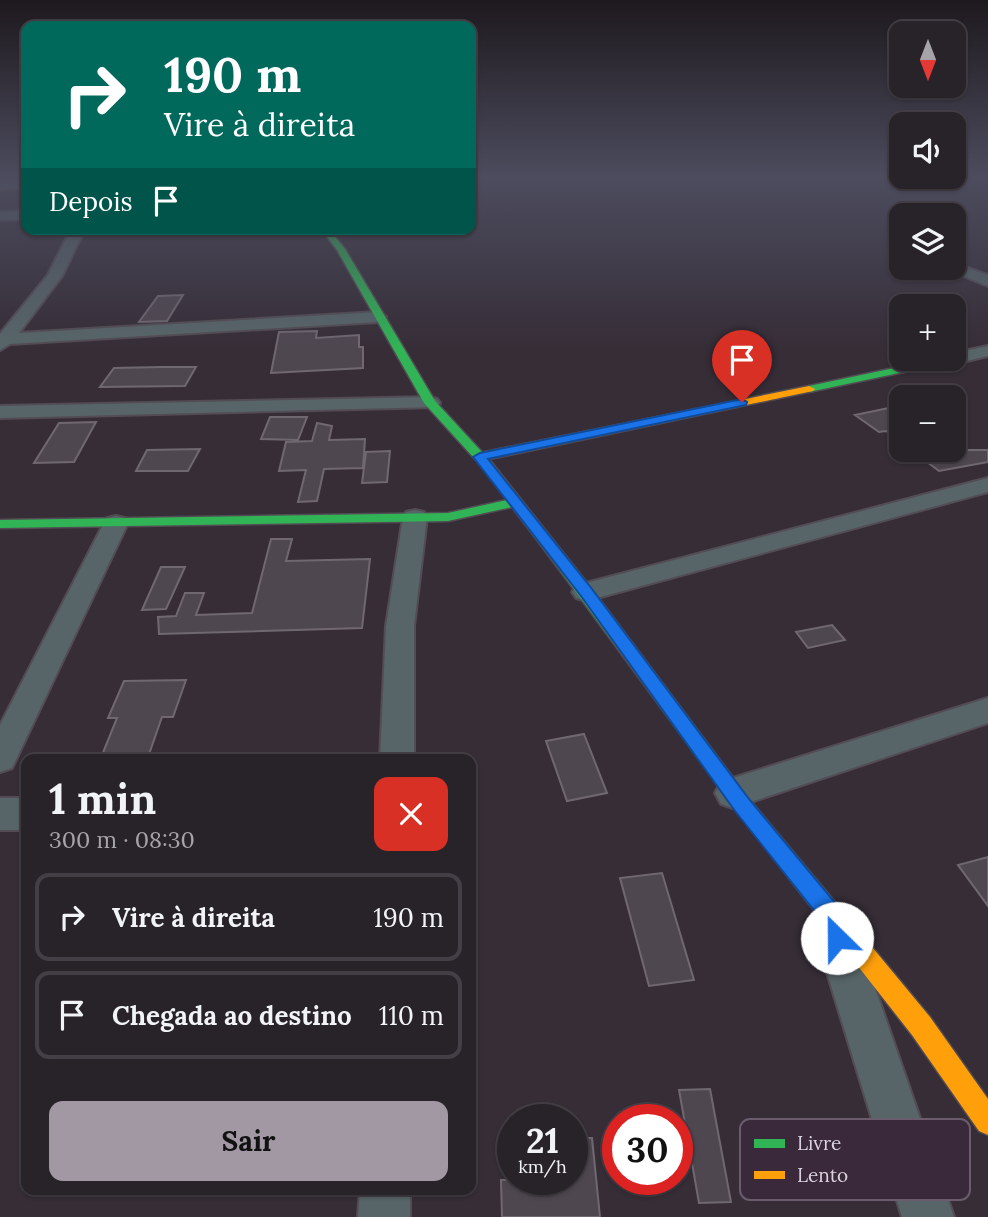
<!DOCTYPE html>
<html lang="pt">
<head>
<meta charset="utf-8">
<style>
	:root { --surface:#282229; --page:#342f35; --text:#f1f3f6; --muted:#a5a4a8; --line:#443f46; --accent:#a298a4 }
	body { margin:0; font-family:Lora,serif; background:var(--page); color:var(--text); height:100vh; display:flex; flex-direction:column; font-size:26px; white-space:nowrap }
	* { box-sizing:border-box; margin:0 }
	p { font-size:23px; color:var(--muted) }
	.icon { flex:none; width:38px; height:38px; fill:none; stroke:currentColor; stroke-width:2; stroke-linecap:round; stroke-linejoin:round }
	.map { position:relative; flex:1; overflow:hidden }
	.drawer { position:absolute; left:21px; top:754px; width:455px; height:441px; display:flex; flex-direction:column; background:var(--surface); border-radius:14px; box-shadow:0 2px 5px #0004,0 0 0 2px var(--line) }
	.drawer>* { flex:none }
	.top-card { position:absolute; left:21px; top:21px; width:455px; height:214px; border-radius:14px; box-shadow:0 2px 5px #0004,0 0 0 2px var(--line); background:#00695c; color:#fff; overflow:hidden }
	.needle { width:46px; rotate:180deg }
	.fabs { position:absolute; left:889px; top:21px; display:grid; gap:14px }
	.fabs a { display:grid; place-items:center; width:77px; height:77px; border-radius:14px; background:var(--surface); box-shadow:0 2px 5px #0004,0 0 0 2px var(--line); font-size:35px }
	.speed { position:absolute; left:497px; top:1104px; display:flex; gap:14px; font-size:35px; font-weight:700; text-align:center }
	.speed>* { display:grid; place-content:center; width:91px; height:91px; border-radius:50%; background:var(--surface); box-shadow:0 2px 5px #0004,0 0 0 2px var(--line); line-height:1 }
	.speed small { font-size:18px; font-weight:400 }
	.speed .limit { border:10px solid #d22; background:#fff; color:#111 }
	.pin { position:absolute; display:grid; place-items:center; width:60px; height:60px; color:#fff; margin:-72px -30px; border-radius:50% 50% 50% 0; rotate:-45deg; box-shadow:0 0 7px #0007 }
	.pin .icon { rotate:45deg }
	.me { position:absolute; width:77px; margin:-38px; rotate:337deg; stroke-linejoin:round; filter:drop-shadow(0 0 5px #0008) }
	.turn { display:flex; align-items:center; gap:24px; height:147px; padding:0 28px; font-size:32px }
	.turn .icon { width:91px; height:91px; stroke-width:2.5 }
	.turn b { display:block; font-size:49px; line-height:60px }
	.then { display:flex; align-items:center; height:66px; padding:0 28px; background:#0003; gap:14px; font-size:26px }
	.round { display:grid; place-items:center; flex:none; width:74px; height:74px; border-radius:14px; background:var(--page) }
	.overview { display:flex; align-items:center; justify-content:space-between; height:119px; padding:0 28px }
	h1 { font-size:42px; font-weight:700; line-height:52px }
	.button { display:flex; gap:14px; margin-top:auto; padding:14px 28px }
	.button a { flex:1; height:80px; border-radius:14px; background:var(--accent); color:#111; font-size:28px; font-weight:700; line-height:80px; text-align:center }
	ul { padding:0; list-style:none }
	li { display:flex; align-items:center; gap:21px; height:88px; margin:0 14px 10px; padding:0 14px; border:4px solid var(--line); border-radius:14px }
	li div { flex:1 }
	li b { display:block; font-size:26px }
	li em { font-style:normal }
	.map>svg:first-child { display:block }
	.building { fill:#4f4750; stroke:#706871; stroke-width:2 }
	.lines { fill:none; stroke-linecap:round; stroke-linejoin:round }
	.street-casing { stroke:#534c54; stroke-width:4 }
	.fast-casing { stroke:#534c54; stroke-width:3 }
	.slow-casing { stroke:#534c54; stroke-width:3 }
	.street { fill:#576568; fill-rule:evenodd }
	.fast { fill:#30b455; fill-rule:evenodd }
	.slow { fill:#ff9f0a; fill-rule:evenodd }
	.route { fill:#1a73e8; stroke:#114b97; stroke-width:2 }
	.key { fill:#39293b; stroke:#6a5c6c; stroke-width:2 }
	.key-label { font-size:19px; fill:#dcd2de }
</style>
</head>
<body>
<div class="map">
<svg width="988" height="1217" viewBox="0 0 988 1217">
	<rect width="100%" height="100%" fill="#362d37"/>
	<path class="building" d="M183 295 167 321 139 322 158 296Z
		M317 331 316 338 359 335V347H363V368L271 373 279 332Z
		M161 367H196L185 386 100 387 114 368Z
		M893 407 901 413V442L886 431 879 432 855 415Z
		M270 417H307L298 440 261 439Z
		M96 422 74 462 34 463 59 423Z
		M317 423 332 426 329 440 365 439 363 468 324 469 317 501 298 502 306 470 279 471 286 442 312 441Z
		M954 440 967 450H988V462L939 471 911 450H954Z
		M200 449 188 471H136L147 450Z
		M390 451 387 482 362 483 366 452Z
		M271 539H292L286 561 370 559 362 628 159 634 158 617 176 616 185 593H204L196 615 252 613Z
		M161 567H185L166 609 142 610Z
		M832 625 845 640 808 648 796 632Z
		M186 680 173 717H162L147 760H100L117 718H108L124 681Z
		M584 734 607 793 567 801 546 741Z
		M988 857V906L958 865Z
		M662 873 694 980 649 986 620 878Z
		M710 1089 731 1202 699 1203 679 1090Z
		M572 1138H592L600 1217H502L501 1180H572Z"/>
	<g class="lines">
		<defs>
			<path id="street" d="M26 180V187L0 190V182Z
				M26 211V219L0 220V212Z
				M71 229H154L147 233 82 235 62 276 19 333 378 312 386 317 378 322 10 344 0 350V334L48 275Z
				M954 263 988 275V286L949 270 947 268H954Z
				M988 346V356L954 364 945 359H954V353Z
				M430 397 437 399 440 403 437 407 0 418V406Z
				M988 478V492L586 601 576 598 572 592 576 586 586 583Z
				M415 510 424 512 427 517 414 626V760H380L386 626 403 517 406 512Z
				M116 516 125 518 128 523 12 768 0 772V725L104 523 107 518Z
				M988 698V723L733 808 721 804 715 793 721 782 733 778Z
				M0 798H26V830H0Z
				M841 929 856 935 862 950 954 1217H902L820 950 826 935Z
				M360 1190H410V1217H358Z"/>
			<path id="fast" d="M321 229H329L345 249 435 401 492 463 591 588 749 799 829 895 832 902 829 909 821 913 813 909C709 778 614 640 512 507L448 521 0 528V520L448 513 507 500 484 469 424 403 337 250Z
				M954 357 956 359 951 362 809 392 803 389 809 386 937 359H954Z"/>
			<path id="slow" d="M809 386 815 389 813 391 480 461 474 457 480 453Z
				M821 891 829 895 930 1017 988 1099V1135L979 1131 912 1035 813 909 810 902 813 895Z"/>
		</defs>
		<use href="#street" class="street-casing"/>
		<use href="#fast" class="fast-casing"/>
		<use href="#slow" class="slow-casing"/>
		<use href="#street" class="street"/>
		<use href="#fast" class="fast"/>
		<use href="#slow" class="slow"/>
	</g>
	<linearGradient id="sky" x2="0" y2="1"><stop stop-color="#1e191e"/><stop offset="0.51" stop-color="#4c4c5e"/><stop offset="1" stop-color="#4c4c5e" stop-opacity="0"/></linearGradient>
	<rect width="988" height="348" fill="url(#sky)"/>
	<path class="route" d="M742 399 747 402 746 405 488 459 592 589 749 799 837 905 849 938 846 946 837 949 829 946 820 918 735 811 581 596 473 457 480 453Z"/>
	<rect x="740" y="1119" width="230" height="81" rx="10" class="key"/>
	<rect x="754" y="1139" width="31" height="9" fill="#30b455"/>
	<rect x="754" y="1171" width="31" height="8" fill="#ff9f0a"/>
	<g class="key-label">
		<text x="797" y="1150">Livre</text>
		<text x="797" y="1182">Lento</text>
	</g>
</svg>
<div class="fabs">
<a><svg class="needle" viewBox="-14 -14 28 28"><path d="M0-13l5 13h-10z" fill="#e53935"/><path d="M0 13l5-13h-10z" fill="#a5a4a8"/></svg></a>
<a><svg class="icon" aria-label="sound" viewBox="0 0 24 24"><path d="M4 9h4l5-4v14l-5-4H4zM17 9q2 3 0 6"/></svg></a>
<a><svg class="icon" aria-label="layers" viewBox="0 0 24 24"><path d="M12 4l9 5-9 5-9-5zM3 14l9 5 9-5"/></svg></a>
<a>+</a>
<a>−</a>
</div>
<div class="speed"><div>21<small>km/h</small></div><div class="limit">30</div></div>
<div class="pin" style="left:742px;top:402px;background:#d93025"><svg class="icon" aria-label="arrive" viewBox="0 0 24 24"><path d="M6 21V4h12l-3 4 3 4H6"/></svg></div>
<svg class="me" style="left:837px;top:938px" viewBox="-20 -20 40 40"><circle r="19" fill="#fff"/><path d="M0-13L10 11 0 6-10 11z" fill="#1a73e8"/></svg>
<div class="top-card">
<div class="turn"><svg class="icon" aria-label="right" viewBox="0 0 24 24"><path d="M7 20v-9h11M14 6l5 5-5 5"/></svg><div><b>190 m</b>Vire à direita</div></div>
<div class="then">Depois<svg class="icon" aria-label="arrive" viewBox="0 0 24 24"><path d="M6 21V4h12l-3 4 3 4H6"/></svg></div>
</div>
<section class="drawer">
<div class="overview"><div><h1>1 min</h1><p>300 m · 08:30</p></div><a class="round" style="background:#d93025;color:#fff"><svg class="icon" aria-label="close" viewBox="0 0 24 24"><path d="M6 6l12 12M18 6L6 18"/></svg></a></div>
<ul>
<li><svg class="icon" aria-label="right" viewBox="0 0 24 24"><path d="M7 20v-9h11M14 6l5 5-5 5"/></svg><div><b>Vire à direita</b></div><em>190 m</em></li>
<li><svg class="icon" aria-label="arrive" viewBox="0 0 24 24"><path d="M6 21V4h12l-3 4 3 4H6"/></svg><div><b>Chegada ao destino</b></div><em>110 m</em></li>
</ul>
<div class="button"><a>Sair</a></div>
</section>
</div>
</body>
</html>
